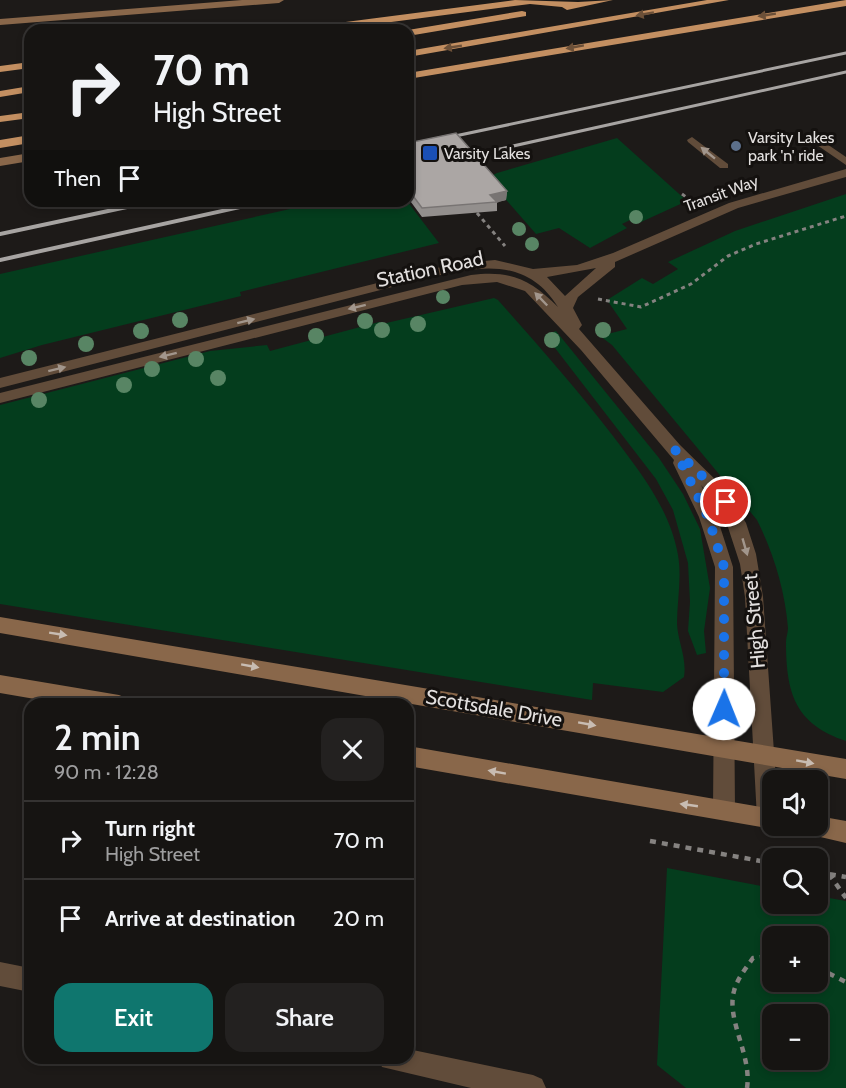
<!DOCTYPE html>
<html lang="en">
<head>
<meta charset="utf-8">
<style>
	:root { --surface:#161412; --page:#232120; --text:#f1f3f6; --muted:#9e9e9f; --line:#353332; --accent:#0f766e }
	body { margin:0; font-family:Cabin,sans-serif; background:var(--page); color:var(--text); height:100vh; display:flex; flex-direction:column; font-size:22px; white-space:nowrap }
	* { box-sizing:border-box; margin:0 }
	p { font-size:20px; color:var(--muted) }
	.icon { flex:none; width:33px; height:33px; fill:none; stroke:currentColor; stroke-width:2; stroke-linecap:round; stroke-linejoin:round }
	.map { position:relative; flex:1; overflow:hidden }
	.drawer { position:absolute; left:24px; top:698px; width:390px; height:366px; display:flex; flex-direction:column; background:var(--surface); border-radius:18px; box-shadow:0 3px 9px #0003,0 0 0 2px var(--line) }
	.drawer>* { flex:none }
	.banner { position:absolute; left:24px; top:24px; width:390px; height:183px; border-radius:18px; box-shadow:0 3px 9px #0003,0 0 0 2px var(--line); background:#161412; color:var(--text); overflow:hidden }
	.tools { position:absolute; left:762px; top:770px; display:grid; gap:12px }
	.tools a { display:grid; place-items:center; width:66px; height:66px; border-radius:12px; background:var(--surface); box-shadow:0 3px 9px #0003,0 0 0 2px var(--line); font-size:30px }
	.pin { position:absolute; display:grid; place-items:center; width:51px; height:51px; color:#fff; margin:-26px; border:3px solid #fff; border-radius:50%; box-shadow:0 2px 6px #0007 }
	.me { position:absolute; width:66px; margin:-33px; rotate:1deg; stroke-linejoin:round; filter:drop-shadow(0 0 4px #0008) }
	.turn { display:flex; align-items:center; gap:21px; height:126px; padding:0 30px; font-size:27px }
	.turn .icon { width:78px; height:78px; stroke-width:2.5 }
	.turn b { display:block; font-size:42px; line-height:51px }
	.then { display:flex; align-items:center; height:57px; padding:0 30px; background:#0003; gap:12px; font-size:22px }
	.round { display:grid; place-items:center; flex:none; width:63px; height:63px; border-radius:18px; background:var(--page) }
	.headline { display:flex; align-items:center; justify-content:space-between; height:102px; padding:0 30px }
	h1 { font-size:36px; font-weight:600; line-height:45px }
	.button { display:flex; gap:12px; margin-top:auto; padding:12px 30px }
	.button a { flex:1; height:69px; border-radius:18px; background:var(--accent); color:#fff; font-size:24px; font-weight:600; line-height:69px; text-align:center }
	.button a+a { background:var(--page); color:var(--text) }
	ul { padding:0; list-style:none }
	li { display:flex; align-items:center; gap:18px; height:78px; padding:0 30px; border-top:2px solid var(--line) }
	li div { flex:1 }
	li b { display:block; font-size:22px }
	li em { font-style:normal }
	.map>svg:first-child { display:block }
	.green { fill:#043d1d; fill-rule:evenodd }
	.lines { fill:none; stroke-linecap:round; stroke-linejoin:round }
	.path-far1 { stroke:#858280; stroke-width:3; stroke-dasharray:4 4; stroke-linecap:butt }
	.path { stroke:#858280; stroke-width:4.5; stroke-dasharray:6 6; stroke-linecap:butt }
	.lane { fill:#614c3a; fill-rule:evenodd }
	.street { fill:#614c3a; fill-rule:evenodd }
	.secondary { fill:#89674a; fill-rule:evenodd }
	.highway { fill:#c38f61; fill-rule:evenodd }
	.rail-far1 { stroke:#a7a4a2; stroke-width:3 }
	.rail { stroke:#a7a4a2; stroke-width:4 }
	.tree { fill:#588564 }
	.wall { fill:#938f8d }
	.shaded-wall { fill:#787473 }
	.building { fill:#aba6a4; stroke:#787473; stroke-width:1.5 }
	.oneway { fill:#6c5038 }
	.oneway2 { fill:#a2968c }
	.oneway3 { fill:#c8bcb2 }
	.route { stroke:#1a73e8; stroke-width:10; stroke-dasharray:0 18 }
	.service-dot { fill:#5c6f8a; stroke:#14110f; stroke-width:2 }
	.transit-dot { fill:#1a4fb4; stroke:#14110f; stroke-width:2 }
	.labels { text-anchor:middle; stroke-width:6; stroke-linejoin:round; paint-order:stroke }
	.far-poi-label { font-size:16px; fill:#e3e0df; stroke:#14110f; text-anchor:start }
	.far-street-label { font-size:16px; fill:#e3e0df; stroke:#14110f }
	.street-label { font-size:20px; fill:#e3e0df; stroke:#14110f }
</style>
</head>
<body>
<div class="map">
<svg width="846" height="1088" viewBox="0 0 846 1088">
	<rect width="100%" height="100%" fill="#1d1a18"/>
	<path class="green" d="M617 138 687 201 639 223 632 219 622 224 627 228 590 248 559 228 536 234 487 178 497 173Z
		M846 194V741C795 724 786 693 786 642 786 637 788 633 788 628 785 591 774 554 757 520L612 345 600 336 627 329 607 300 642 278 653 284 678 269 668 262 735 231Z
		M326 201H407L439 243 240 292 241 296 42 345 0 358V274Z
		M494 298 498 300C537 344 577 389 613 436 640 472 670 509 678 555 682 578 677 601 677 624 678 642 687 658 684 677L663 692 593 683 592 700 0 604V405L210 351 267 345 270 351 379 322 382 324Z
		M556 331 659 458 683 494 700 529 710 588 704 631 706 653 697 655 688 631 690 602 688 563 673 510 656 479 545 335Z
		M667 868 772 888V903H818V896L846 901V1088H686L657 1065ZM772 936H818V981H772ZM772 1014H818V1059H772Z"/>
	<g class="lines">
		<path class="path-far1" d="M682 194 693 202
			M477 213 505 246
			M598 299 641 307 691 284 728 256 756 244 846 216"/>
		<path class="path" d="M650 841 772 863
			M818 872 846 877
			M829 874 846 898
			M818 968 846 982
			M747 1088C752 1055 726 1020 734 991 737 979 746 968 753 958L772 956"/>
		<path class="lane" d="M692 137 728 164V168H720L688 142 687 140Z
			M821 140 846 157V165L817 145 816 143Z"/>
		<path class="street" d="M846 169V177L738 208 615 262V267L578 297 573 308 582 325 579 329 680 445 726 490 746 523 756 554 763 597 776 780H772V825H776L768 828 760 825 757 818 745 597 740 564 724 515 701 485 717 517 733 567 735 810 732 817 724 820 716 817 713 810 715 567 699 517 673 463 674 460 581 350 525 291 497 282 462 285 0 403V393L471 275C510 270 530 279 558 307 527 257 480 266 431 277L0 388V378L453 264 495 260 533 269 577 265 613 253 729 203ZM596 268 565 296 547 277Z
			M0 962 30 968V992L0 986Z
			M408 1049 533 1075 542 1079 546 1088H471L382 1067 378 1058H408Z"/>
		<path class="secondary" d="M242 0H284L279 3 0 25V19Z
			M30 153V161L0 166V158Z
			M0 617 846 759V779L0 633Z
			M0 675 119 695 126 698 129 704H64L0 693Z
			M408 746 772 809V825H780L772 829 408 766Z
			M818 816 846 821V843L799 832 796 825H818Z"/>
		<path class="highway" d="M515 0 578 2 613 0 567 10 562 7 530 4 330 30H302L307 27Z
			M707 0H729L408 57V51Z
			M846 0V6L408 79V73Z
			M522 11 526 12V16L408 36V30Z
			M30 62V68L0 72V66Z
			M30 86V92L0 97V91Z
			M30 112V118L0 122V116Z
			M30 135V143L0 148V140Z"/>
		<path class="rail-far1" d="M408 146 846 53
			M459 158 846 72"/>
		<path class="rail" d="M0 234 155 201
			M0 260 267 201"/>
	</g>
	<g class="tree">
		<circle cx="636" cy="217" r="7"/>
		<circle cx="519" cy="229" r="7"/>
		<circle cx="532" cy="244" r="7"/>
		<circle cx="443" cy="297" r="7"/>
		<circle cx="180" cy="320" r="8"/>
		<circle cx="365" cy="321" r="8"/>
		<circle cx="418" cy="324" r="8"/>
		<circle cx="382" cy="330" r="8"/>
		<circle cx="603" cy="330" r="8"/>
		<circle cx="141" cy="331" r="8"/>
		<circle cx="316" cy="336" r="8"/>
		<circle cx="552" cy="340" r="8"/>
		<circle cx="86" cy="344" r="8"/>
		<circle cx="29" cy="358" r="8"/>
		<circle cx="196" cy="359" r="8"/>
		<circle cx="152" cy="369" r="8"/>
		<circle cx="218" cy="378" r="8"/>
		<circle cx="124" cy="385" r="8"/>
		<circle cx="39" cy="400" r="8"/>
	</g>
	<path class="wall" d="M408 143 507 191 506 200 497 202V211L422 217 408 198Z"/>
	<path class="shaded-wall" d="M507 191 506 200 495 203 490 195Z"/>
	<path class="building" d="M456 133 507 191 490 195 497 202 422 208 408 189V143Z"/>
	<defs><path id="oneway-solid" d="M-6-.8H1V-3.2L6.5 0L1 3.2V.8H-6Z" transform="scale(1.5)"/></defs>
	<g class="oneway">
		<use href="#oneway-solid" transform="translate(645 14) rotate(170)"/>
		<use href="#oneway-solid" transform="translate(767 15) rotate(171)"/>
		<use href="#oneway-solid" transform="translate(453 47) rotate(171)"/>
		<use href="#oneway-solid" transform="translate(575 47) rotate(170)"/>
	</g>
	<g class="oneway2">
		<use href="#oneway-solid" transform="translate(708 153) rotate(-141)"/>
		<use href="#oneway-solid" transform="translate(541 299) rotate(-134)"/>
		<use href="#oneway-solid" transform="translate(357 307) rotate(166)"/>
		<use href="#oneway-solid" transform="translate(246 321) rotate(-14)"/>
		<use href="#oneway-solid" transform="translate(168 355) rotate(166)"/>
		<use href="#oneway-solid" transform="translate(57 369) rotate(-14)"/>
		<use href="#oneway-solid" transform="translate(745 547) rotate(74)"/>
	</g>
	<g class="oneway3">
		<use href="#oneway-solid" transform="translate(58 634) rotate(9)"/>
		<use href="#oneway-solid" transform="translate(250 666) rotate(10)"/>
		<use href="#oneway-solid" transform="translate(587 724) rotate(10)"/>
		<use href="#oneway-solid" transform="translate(805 762) rotate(10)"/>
		<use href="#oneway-solid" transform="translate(497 772) rotate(-170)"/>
		<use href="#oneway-solid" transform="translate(689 805) rotate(-172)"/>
	</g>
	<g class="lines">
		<path class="route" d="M724 709V567L708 517 675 450 718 491 726 502"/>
	</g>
	<circle class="service-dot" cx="736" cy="146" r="6"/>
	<rect class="transit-dot" x="422" y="145" width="16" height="16" rx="3"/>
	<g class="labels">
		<g class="far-poi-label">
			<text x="748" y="143">Varsity Lakes<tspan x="748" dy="18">park 'n' ride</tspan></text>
			<text x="444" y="159">Varsity Lakes</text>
		</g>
		<g class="far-street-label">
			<text transform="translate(721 193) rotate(-20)" y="6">Transit Way</text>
		</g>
		<g class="street-label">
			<text transform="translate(430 269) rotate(-12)" y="7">Station Road</text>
			<text transform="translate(754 621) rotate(-95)" y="7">High Street</text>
			<text transform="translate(494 708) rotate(10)" y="7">Scottsdale Drive</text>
		</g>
	</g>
</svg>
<div class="tools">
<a><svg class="icon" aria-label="sound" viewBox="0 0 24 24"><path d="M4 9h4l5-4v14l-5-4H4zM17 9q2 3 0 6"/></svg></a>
<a><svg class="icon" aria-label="search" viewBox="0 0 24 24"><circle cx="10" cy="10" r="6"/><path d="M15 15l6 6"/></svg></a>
<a>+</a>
<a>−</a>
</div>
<div class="pin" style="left:726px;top:502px;background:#d93025"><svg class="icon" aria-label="arrive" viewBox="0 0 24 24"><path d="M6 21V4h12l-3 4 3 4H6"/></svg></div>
<svg class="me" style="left:724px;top:709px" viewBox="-20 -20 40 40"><circle r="19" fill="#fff"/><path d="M0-13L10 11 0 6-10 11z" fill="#1a73e8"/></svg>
<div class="banner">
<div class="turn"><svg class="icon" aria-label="right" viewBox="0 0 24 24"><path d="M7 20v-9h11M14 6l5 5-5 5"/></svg><div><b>70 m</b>High Street</div></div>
<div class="then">Then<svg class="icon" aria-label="arrive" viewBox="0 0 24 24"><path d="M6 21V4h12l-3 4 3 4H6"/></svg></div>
</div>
<section class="drawer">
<div class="headline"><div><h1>2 min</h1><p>90 m · 12:28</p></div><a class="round"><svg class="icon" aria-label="close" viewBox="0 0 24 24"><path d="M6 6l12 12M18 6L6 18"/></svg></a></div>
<ul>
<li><svg class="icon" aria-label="right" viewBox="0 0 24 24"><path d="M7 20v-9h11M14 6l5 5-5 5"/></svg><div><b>Turn right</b><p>High Street</p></div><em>70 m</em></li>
<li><svg class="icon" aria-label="arrive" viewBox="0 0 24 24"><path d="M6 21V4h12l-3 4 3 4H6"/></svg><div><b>Arrive at destination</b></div><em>20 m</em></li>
</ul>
<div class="button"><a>Exit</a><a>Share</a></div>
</section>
</div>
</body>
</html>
